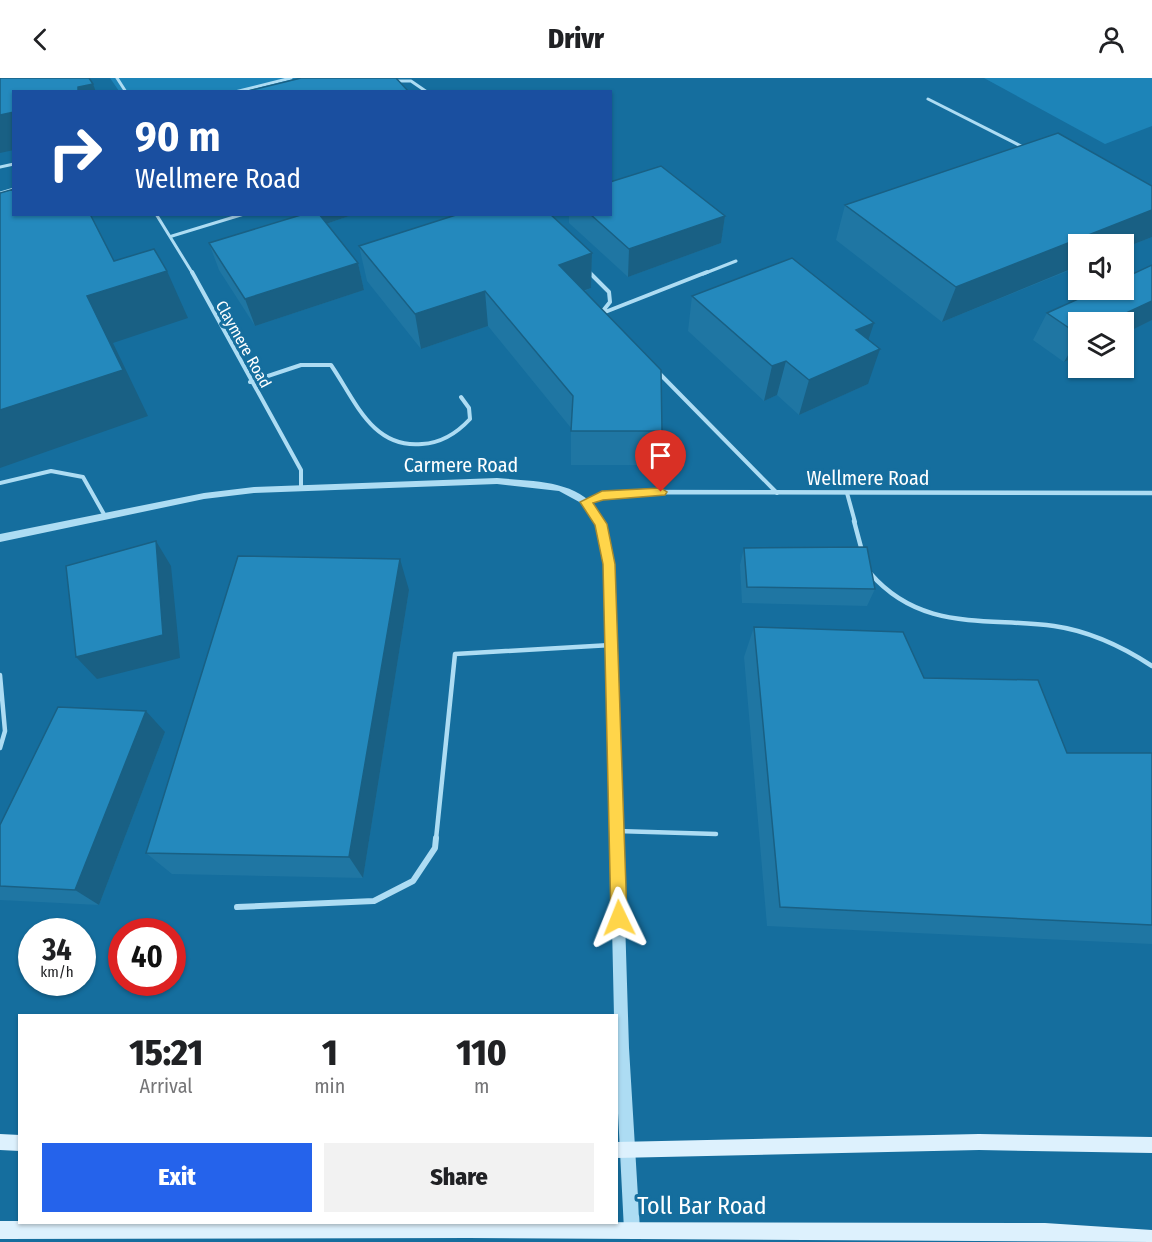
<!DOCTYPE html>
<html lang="en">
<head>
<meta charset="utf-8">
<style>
	:root { --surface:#fff; --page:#f2f2f2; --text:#202124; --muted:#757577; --accent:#2563eb }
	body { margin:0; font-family:"Fira Sans Condensed",sans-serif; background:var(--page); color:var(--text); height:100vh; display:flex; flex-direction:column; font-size:22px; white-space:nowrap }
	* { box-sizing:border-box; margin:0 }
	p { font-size:20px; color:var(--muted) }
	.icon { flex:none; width:33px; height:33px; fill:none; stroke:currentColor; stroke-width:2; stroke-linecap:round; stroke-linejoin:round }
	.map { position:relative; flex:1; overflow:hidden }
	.details { position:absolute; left:18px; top:936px; width:600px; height:210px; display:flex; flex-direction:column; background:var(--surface); border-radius:0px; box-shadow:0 2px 4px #0004 }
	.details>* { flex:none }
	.hud { position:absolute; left:12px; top:12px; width:600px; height:126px; border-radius:0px; box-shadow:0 2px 4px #0004; background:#1a4fa0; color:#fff; overflow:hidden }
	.tools { position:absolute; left:1068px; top:156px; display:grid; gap:12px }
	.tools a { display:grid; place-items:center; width:66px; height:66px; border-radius:0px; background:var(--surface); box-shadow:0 2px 4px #0004; font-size:30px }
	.speed { position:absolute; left:18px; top:840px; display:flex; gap:12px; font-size:30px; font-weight:700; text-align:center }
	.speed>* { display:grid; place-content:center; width:78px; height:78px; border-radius:50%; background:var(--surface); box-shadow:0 2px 4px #0004; line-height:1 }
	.speed small { font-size:15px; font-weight:400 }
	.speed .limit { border:9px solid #d22; background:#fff; color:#111 }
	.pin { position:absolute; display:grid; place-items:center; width:51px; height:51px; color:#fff; margin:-62px -26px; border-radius:50% 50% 50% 0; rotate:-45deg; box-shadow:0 0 6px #0007 }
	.pin .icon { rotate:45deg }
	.me { position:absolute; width:66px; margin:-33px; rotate:358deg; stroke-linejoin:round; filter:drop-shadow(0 0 4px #0008) }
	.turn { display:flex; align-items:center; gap:21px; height:126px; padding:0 24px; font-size:27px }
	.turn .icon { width:78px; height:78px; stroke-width:2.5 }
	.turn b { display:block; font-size:42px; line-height:51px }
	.eta { display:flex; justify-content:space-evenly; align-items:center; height:102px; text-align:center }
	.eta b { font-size:36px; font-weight:800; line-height:42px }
	.action { display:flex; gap:12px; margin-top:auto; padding:12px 24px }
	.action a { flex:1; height:69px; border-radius:0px; background:var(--accent); color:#fff; font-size:24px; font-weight:800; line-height:69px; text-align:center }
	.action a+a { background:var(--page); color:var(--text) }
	header { display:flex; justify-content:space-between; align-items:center; height:78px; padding:0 24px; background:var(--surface); font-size:27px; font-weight:800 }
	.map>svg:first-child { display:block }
	.green { fill:#1d84b8 }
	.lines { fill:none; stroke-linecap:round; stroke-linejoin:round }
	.service-far3 { stroke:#addcf3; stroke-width:3 }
	.service-far2 { stroke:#addcf3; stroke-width:4 }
	.service-far1 { stroke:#addcf3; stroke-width:4.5 }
	.service { stroke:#addcf3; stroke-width:6 }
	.minor { stroke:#addcf3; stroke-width:4.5 }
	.tertiary { fill:#addcf3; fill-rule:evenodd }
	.secondary { fill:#ddf1fd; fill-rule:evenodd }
	.wall { fill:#1f76a3 }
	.shaded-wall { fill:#196084 }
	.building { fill:#2489bd; stroke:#196084; stroke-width:1.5 }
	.route { fill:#ffd54a; stroke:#a68a30; stroke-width:1.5 }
	.labels { text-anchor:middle; stroke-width:6; stroke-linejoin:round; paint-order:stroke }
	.far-street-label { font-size:16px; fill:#fff; stroke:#156e9e }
	.street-label { font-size:20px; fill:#fff; stroke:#156e9e }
	.near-street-label { font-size:24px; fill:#fff; stroke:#156e9e }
</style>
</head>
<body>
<header><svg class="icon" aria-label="back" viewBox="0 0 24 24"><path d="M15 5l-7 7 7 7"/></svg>Drivr<svg class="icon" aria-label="person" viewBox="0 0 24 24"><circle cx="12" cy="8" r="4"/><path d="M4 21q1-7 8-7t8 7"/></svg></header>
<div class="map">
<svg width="1152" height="1164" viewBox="0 0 1152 1164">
	<rect width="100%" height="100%" fill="#156e9e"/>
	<path class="green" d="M110 0H312L257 14 119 13Z
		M984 0H1152V48L1105 66Z"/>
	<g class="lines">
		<path class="service-far3" d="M117 0 126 14
			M392 3H411L427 14
			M235 14 291 0
			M928 21 1025 70
			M0 89 14 86
			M0 115 14 111
			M156 136 193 196
			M172 158 244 136
			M588 193 591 196
			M703 196 736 183"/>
		<path class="service-far2" d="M192 194 301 392V410
			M589 194 609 214 610 224 602 234
			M600 236 707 194
			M657 293 777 415
			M250 304 301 287H331C355 322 372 371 422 366 441 365 458 354 470 341L469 330 461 319
			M0 405 51 393 83 399 105 438
			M847 415 855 444"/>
		<path class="service-far1" d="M854 443 862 473
			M870 495C921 554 985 539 1054 548 1089 553 1123 569 1152 588
			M0 597 5 653 0 670
			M617 753 716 756
			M436 761 455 576 611 567"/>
		<path class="service" d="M237 829 374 823 413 803 435 770 436 760"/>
		<path class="minor" d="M586 424 602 417 637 414 1152 415"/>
		<path class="tertiary" d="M497 400C538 404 586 401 605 445 610 457 611 473 614 486L629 970 640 1152 637 1157 632 1160 627 1157 624 1152 616 996V938H614L604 486 596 447 583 426 559 413 497 406 254 415 204 421 0 464V456L204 415 254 409Z"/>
		<path class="secondary" d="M0 1056 20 1057V1073L0 1072Z
			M979 1056 1152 1059V1075L979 1072 616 1080V1064Z
			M0 1143 1045 1145 1152 1152V1164L469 1160 0 1161Z"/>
	</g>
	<path class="wall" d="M1152 108V159L942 244 836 162 845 127Z
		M304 136H355L326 146 358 185 364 212 255 248 219 192 209 165Z
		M569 136H610L725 138 721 165 628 199 569 145Z
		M359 168 592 175 591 210 585 213 662 353 659 387H571V350L488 248 421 271 367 203Z
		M692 218 869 262 868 306 799 337 777 317 764 323 688 253Z
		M1047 235 1152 242 1124 256V244H1078V277L1064 284 1033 262Z
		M744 470 875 511 867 528 742 525 740 487Z
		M409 512 363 800 172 796 146 775Z
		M754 549 924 600 1067 675H1152V866L767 848 744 579Z
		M165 654 99 827 0 822V747Z"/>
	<path class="shaded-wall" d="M93 6 96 14H78V9Z
		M14 34V72L0 75V37Z
		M1152 132V159L1124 170V166H1078V188L942 244 956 209Z
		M317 136H355L320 148Z
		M725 138 721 165 628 199 629 171Z
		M592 175 591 210 560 221 559 187Z
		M358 185 364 212 255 248 245 221Z
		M167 193 188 240 113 265 148 338 0 390V332L87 218Z
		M485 213 488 248 421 271 415 236Z
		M1152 223V242L1124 256V244H1107Z
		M874 245 863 278 880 271 868 306 799 337 809 302 856 252Z
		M1078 260V277L1064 284Z
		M786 283 777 317 764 323 772 288Z
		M156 463 171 488 180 580 97 601 76 579Z
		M400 481 409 512 363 800 349 779Z
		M146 633 165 654 99 827 75 812Z"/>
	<path class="building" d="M0 0H89L93 6 78 9V14H14V34L0 37Z
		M301 0H396L409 14H244Z
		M1058 55 1152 108V132L956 209 845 127Z
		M661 88 725 138 629 171 590 136H610V104Z
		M14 111V136H90L114 183 154 171 167 193 87 218 123 292 0 332V115Z
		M304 136H319L358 185 245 221 209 165Z
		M459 136H550L592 175 559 187 661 292 662 353H571L573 318 485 213 415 236 359 168Z
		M792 180 874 245 856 252 880 271 809 302 786 283 772 288 692 218Z
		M1152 187V223L1107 244H1078V256L1047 235 1098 212H1124V200Z
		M156 463 163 557 76 579 66 488Z
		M867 469 875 511 747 509 744 470Z
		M238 478 400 481 349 779 146 775Z
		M754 549 903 554 924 600 1038 602 1067 675H1152V847L780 829Z
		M58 629 146 633 75 812 0 808V747Z"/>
	<path class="route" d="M661 410 667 414 665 417 603 422 593 425 607 446 615 486 627 840 625 846 619 848 613 846 611 840 603 486 595 447 580 424 602 413Z"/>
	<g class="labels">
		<g class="far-street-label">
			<text transform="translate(244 266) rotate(61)" y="6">Claymere Road</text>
		</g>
		<g class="street-label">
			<text x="461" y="394">Carmere Road</text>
			<text x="868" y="407">Wellmere Road</text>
		</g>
		<g class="near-street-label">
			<text x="702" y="1136">Toll Bar Road</text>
		</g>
	</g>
</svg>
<div class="tools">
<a><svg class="icon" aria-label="sound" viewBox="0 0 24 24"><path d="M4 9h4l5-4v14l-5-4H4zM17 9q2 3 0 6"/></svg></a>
<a><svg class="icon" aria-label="layers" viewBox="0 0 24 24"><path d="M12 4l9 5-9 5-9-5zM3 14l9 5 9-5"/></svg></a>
</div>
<div class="speed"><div>34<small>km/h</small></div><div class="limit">40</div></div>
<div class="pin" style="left:661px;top:414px;background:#d93025"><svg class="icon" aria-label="arrive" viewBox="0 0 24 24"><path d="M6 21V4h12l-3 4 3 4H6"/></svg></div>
<svg class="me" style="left:619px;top:840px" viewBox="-20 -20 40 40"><path d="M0-17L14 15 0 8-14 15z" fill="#ffd54a" stroke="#fff" stroke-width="4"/></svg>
<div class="hud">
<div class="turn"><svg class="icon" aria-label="right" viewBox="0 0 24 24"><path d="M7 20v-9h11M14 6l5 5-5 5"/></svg><div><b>90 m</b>Wellmere Road</div></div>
</div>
<section class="details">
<div class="eta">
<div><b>15:21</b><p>Arrival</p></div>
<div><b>1</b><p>min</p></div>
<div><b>110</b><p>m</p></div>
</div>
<div class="action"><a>Exit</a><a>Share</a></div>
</section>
</div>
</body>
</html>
